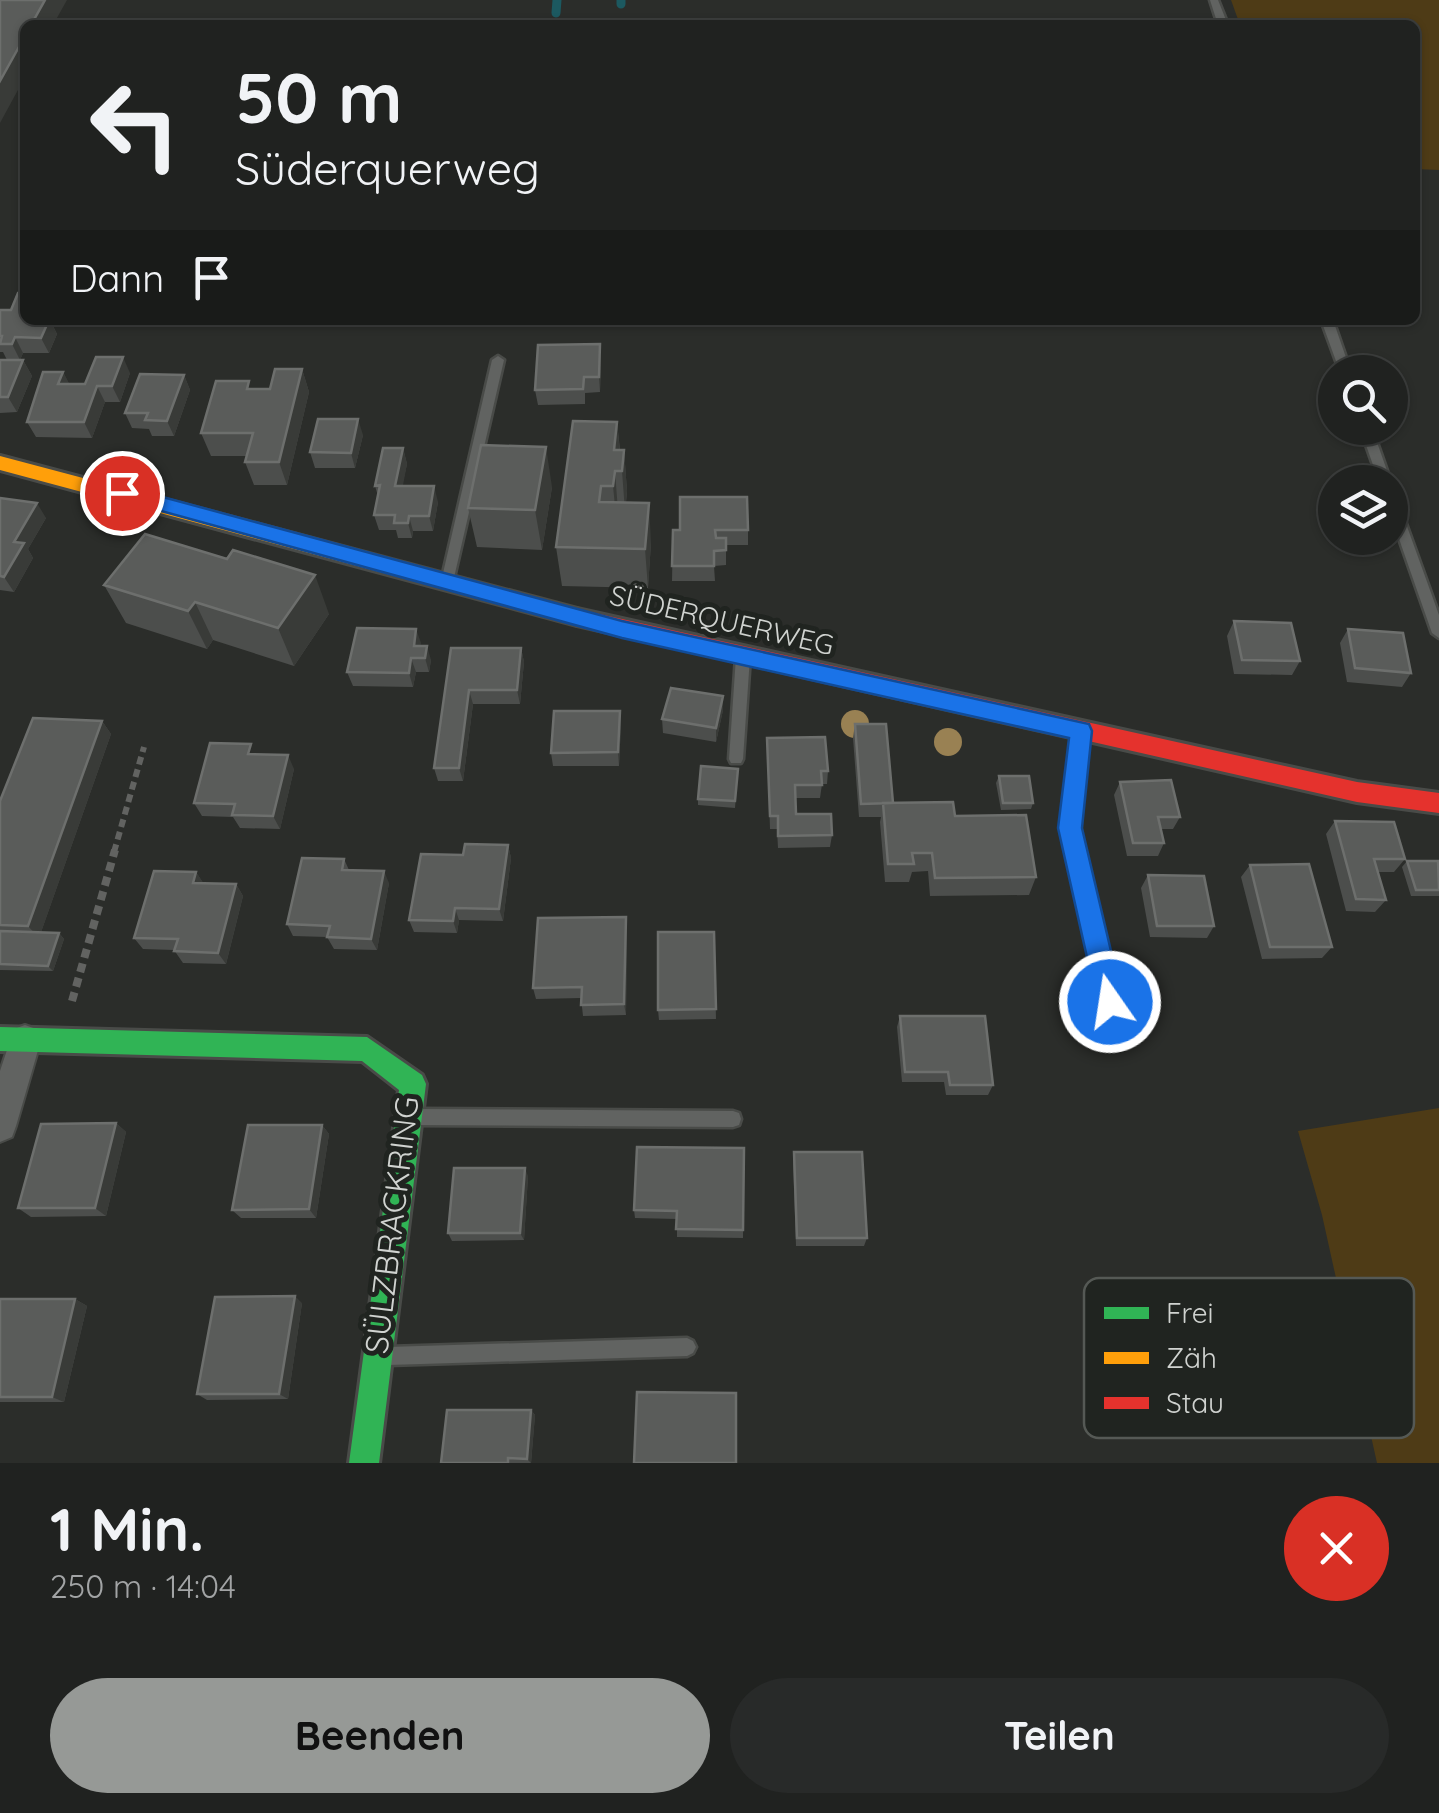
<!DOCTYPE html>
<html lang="de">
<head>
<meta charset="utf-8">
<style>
	:root { --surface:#202220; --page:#282a29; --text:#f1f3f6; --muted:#a2a4a5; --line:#3d3f3e; --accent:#969996 }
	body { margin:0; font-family:Quicksand,sans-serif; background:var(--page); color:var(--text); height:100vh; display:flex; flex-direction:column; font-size:38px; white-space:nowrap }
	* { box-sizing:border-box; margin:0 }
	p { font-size:32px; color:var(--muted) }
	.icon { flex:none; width:55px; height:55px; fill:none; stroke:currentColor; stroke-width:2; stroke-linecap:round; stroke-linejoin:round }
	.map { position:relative; height:1463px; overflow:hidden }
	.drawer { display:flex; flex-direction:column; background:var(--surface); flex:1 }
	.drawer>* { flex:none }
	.hud { position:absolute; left:20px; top:20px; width:1400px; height:305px; border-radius:15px; box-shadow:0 2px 8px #0004,0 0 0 2px var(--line); background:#202220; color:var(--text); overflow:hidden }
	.fabs { position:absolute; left:1318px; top:355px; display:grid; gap:20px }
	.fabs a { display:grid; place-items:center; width:90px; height:90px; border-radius:50%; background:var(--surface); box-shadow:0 2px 8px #0004,0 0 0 2px var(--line); font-size:50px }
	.pin { position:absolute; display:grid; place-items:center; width:85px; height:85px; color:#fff; margin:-42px; border:5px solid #fff; border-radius:50%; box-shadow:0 2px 10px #0007 }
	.me { position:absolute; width:110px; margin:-55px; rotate:347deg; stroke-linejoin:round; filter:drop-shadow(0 0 8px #0008) }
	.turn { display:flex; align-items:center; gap:35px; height:210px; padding:0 50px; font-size:45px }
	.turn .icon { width:130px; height:130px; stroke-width:2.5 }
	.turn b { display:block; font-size:70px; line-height:85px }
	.then { display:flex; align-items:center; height:95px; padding:0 50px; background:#0003; gap:20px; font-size:38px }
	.round { display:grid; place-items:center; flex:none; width:105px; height:105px; border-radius:52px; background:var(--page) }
	.head { display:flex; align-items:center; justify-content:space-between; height:170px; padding:0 50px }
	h1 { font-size:60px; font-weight:700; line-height:75px }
	.button { display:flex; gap:20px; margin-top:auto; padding:20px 50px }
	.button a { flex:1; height:115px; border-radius:60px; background:var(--accent); color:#111; font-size:40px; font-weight:700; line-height:115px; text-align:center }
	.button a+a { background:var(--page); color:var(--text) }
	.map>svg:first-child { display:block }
	.green { fill:#4e3b16 }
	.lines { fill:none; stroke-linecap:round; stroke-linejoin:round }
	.stream { stroke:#1c5960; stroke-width:9 }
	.lane-casing { stroke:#494b48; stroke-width:5 }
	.street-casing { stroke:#494b48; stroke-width:4 }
	.fast-casing { stroke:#494b48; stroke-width:6 }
	.slow-casing { stroke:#494b48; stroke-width:6 }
	.jam-casing { stroke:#494b48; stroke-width:6 }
	.path-far1 { stroke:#626361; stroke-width:6; stroke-dasharray:8 5; stroke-linecap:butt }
	.path { stroke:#626361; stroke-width:8; stroke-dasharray:9 6; stroke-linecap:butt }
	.lane { fill:#616361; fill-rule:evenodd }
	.street { fill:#616361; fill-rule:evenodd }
	.fast { fill:#30b455; fill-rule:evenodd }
	.slow { fill:#ff9f0a; fill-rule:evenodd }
	.jam { fill:#e5322d; fill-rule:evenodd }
	.tree { fill:#998153 }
	.wall { fill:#4c4e4c }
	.shaded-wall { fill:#393b38 }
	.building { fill:#5a5c5a; stroke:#6d6f6d; stroke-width:2.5 }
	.route { fill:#1a73e8; stroke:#114b97; stroke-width:2.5 }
	.labels { text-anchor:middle; stroke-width:10; stroke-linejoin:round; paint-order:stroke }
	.street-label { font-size:28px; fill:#d0d3d0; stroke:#202420 }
	.near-street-label { font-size:32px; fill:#d0d3d0; stroke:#202420 }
	.key { fill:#202420; stroke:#555955; stroke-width:2.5 }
	.key-label { font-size:28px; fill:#d0d3d0 }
</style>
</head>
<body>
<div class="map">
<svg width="1439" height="1463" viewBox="0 0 1439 1463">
	<rect width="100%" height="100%" fill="#2b2d2a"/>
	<path class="green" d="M1231 0H1439V170L1415 169V25H1240Z
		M1439 1108V1463H1377L1322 1215 1298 1131Z"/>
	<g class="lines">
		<path class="stream" d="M621 0V4
			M556 13 557 0"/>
		<defs>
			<path id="lane" d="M1210 0H1218L1228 25H1218Z
				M1321 320H1333L1351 372H1340Z
				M498 356 504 360 453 582 447 587 441 582 492 360Z
				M1360 428H1372L1391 482 1390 484 1379 482Z
				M1390 492 1396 496 1439 615V638L1432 633 1390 513Z
				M743 652 750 657 743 759 741 763H731L729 759 736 657Z
				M1081 725 1086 727 1088 731 1077 829 1118 1003 1116 1008 1110 1010 1104 1008 1102 1003 1063 829 1074 731 1076 727Z
				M414 1109 733 1111 739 1113 741 1119 739 1125 733 1127 414 1125 408 1123 406 1117 408 1111Z
				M687 1338 693 1341 696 1347 693 1353 687 1356 388 1365 382 1362 379 1356 382 1350 388 1347Z"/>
			<path id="street" d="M25 1025 36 1029 41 1040 16 1126 12 1137 0 1142V1071L14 1029Z"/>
			<path id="fast" d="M0 1027 367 1037 422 1075 426 1084 379 1463H349L399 1090 362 1061 0 1051Z"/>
			<path id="slow" d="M0 456 577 609 588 617 577 625 0 470Z"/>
			<path id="jam" d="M577 609 1357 782 1439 793V813L1357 802 577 625 566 617Z"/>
		</defs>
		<use href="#lane" class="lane-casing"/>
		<use href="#street" class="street-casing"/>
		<use href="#fast" class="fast-casing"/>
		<use href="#slow" class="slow-casing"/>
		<use href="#jam" class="jam-casing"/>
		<path class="path-far1" d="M114 852 144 747"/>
		<path class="path" d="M72 1001 115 850"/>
		<use href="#lane" class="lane"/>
		<use href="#street" class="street"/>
		<use href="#fast" class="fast"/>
		<use href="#slow" class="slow"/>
		<use href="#jam" class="jam"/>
	</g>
	<g class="tree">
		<circle cx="855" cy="724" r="14"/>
		<circle cx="948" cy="742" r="14"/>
	</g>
	<path class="wall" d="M0 310 52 324 57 334 49 353H23L20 360H7L3 352H0Z
		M0 360H23L32 376 17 412 0 413Z
		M601 360 600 392 585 393V404L538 405 535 390Z
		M302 369 309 392 287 485H254L245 462 247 456H211L201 433 251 389H270Z
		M63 372 69 384H85L130 373 120 402H105L92 438 36 437 27 422Z
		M184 375 190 390 174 436H152L149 429 132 428 125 413Z
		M617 422 620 450H624L627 491 626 503 651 543 648 588 562 586 556 547Z
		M363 435 355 468H315L310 452Z
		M403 448 407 464 402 486 438 502 433 531H413L412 538H398L396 530H379L374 515 378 496 375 486Z
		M552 487 542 550 477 547 468 508Z
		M0 498 46 518 28 549 33 558 14 592 0 590Z
		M673 530H748V545H726V565L714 566 715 581H672Z
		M104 585 329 614 294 666 213 640 207 649 126 623Z
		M1234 621 1300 661 1292 675 1234 674 1227 636Z
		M416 629 420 646 431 660 429 672H416L413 687 353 686 347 672Z
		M1348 629 1411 673 1402 687 1347 682 1340 643Z
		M451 648H521L524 662 520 704H473L463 781H438L434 768Z
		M723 710 716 742 663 733 662 719Z
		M620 711 621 724 619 766H553L551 753Z
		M102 721 111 734 41 932 59 933 64 939 53 971 0 970V801Z
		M855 724 893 803 955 816 1036 877 1029 895 930 896 928 871 912 872 909 882H885L880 822 881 817H859L853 738Z
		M767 738 828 771 827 784H822L820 798H795L796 814 832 835 830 847 778 848 777 829H770Z
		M256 754 294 769 280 829 240 828 233 817 202 816 194 803Z
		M738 769 735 808 698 805V799Z
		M999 776 1033 803 1031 809 1001 810 996 783Z
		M1120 782 1180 817 1173 829H1161L1164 843 1158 856H1127L1114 795Z
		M1335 821 1405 859 1394 872H1378L1386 900 1375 912 1346 911 1326 834Z
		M508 845 511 858 503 921 459 920 457 933 414 932 409 920 463 855Z
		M344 859 349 870 389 883 377 950 334 949 327 937 293 936 287 924Z
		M1407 861 1439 863V896H1411L1402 867Z
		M1250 865 1332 947 1322 958 1262 959 1241 877Z
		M196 872 203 883 236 884 243 896 226 964 183 963 174 950 143 949 134 938Z
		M1148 875 1214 926 1207 938 1150 937 1141 888Z
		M626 917 627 929 626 1015 583 1016 581 998 536 999 533 988Z
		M714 932 716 1019 659 1020 658 1010Z
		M900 1016 993 1085 988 1095H946L944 1082H902L897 1027Z
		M116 1123 126 1132 106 1216 31 1217 18 1208Z
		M322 1125 329 1134 316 1218H241L232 1210Z
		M744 1148 743 1238 677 1237V1219L635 1218 634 1210Z
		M794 1152 867 1238 864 1246H796L793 1161Z
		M528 1176 524 1240 452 1241 448 1233Z
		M0 1299H75L87 1306 64 1402H0Z
		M302 1303 288 1399 207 1400 197 1394Z
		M531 1410 535 1415 531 1463H441Z"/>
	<path class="shaded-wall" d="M45 0H67L53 25H31Z
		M25 36V77L0 123V81Z
		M40 320H54L52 324 57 334 49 353 41 338Z
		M15 337 23 353 20 360 12 344Z
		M600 344 601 360 600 392 599 377Z
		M123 357 130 373 120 402 112 386Z
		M23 360 32 376 17 412 8 397Z
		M302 369 309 392 287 485 279 462Z
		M63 372 71 387 58 384Z
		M184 375 190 390 174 436 167 421Z
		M97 386 105 402 92 438 84 422Z
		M358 419 363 435 355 468 351 453Z
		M617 422 621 463 614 450Z
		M546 447 552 487 542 550 535 510Z
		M403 448 407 464 400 501 395 486Z
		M624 450 627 491 625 511 622 471Z
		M615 471 618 511 617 526 613 486Z
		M434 486 438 502 433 531 429 516Z
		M37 503 46 518 28 549 33 558 14 592 4 577 14 542Z
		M649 503 651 543 648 588 645 549Z
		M409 516 413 531 412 538 408 523Z
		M315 575 329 614 294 666 278 628Z
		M195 602 213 640 207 649 188 611Z
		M416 629 421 643 418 660 414 646Z
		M427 646 431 660 429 672 425 658Z
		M521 648 524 662 520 704 517 690Z
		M411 658 416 672 413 687 409 673Z
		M469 690 473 704 463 781 459 768Z
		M723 696V710L716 742V728Z
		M620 711 621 724 619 766 618 752Z
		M102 721 111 734 39 938 28 926Z
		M288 755 294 769 280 829 273 816Z
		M508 845 511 858 503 921 499 909Z
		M384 871 389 883 377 950 371 939Z
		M196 872 204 884 193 883Z
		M236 884 243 896 226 964 218 953Z
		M455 908 459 920 457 933 453 921Z
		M626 917 627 929 626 1015 624 1004Z
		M59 933 64 939 53 971 48 966Z
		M116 1123 126 1132 106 1216 95 1208Z
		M322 1125 329 1134 316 1218 309 1209Z
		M525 1168 528 1176 524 1240 520 1233Z
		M295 1296 302 1303 288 1399 279 1394Z
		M75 1299 87 1306 64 1402 52 1397Z
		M531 1410 535 1415 531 1463 527 1459Z"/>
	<path class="building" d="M0 0H45L31 25H25V36L0 81Z
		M18 293H25V320H49L41 338 15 337 12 344H0L2 336H0V310H11Z
		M600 344 599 377H584L583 389 535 390 538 345Z
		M96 357H123L112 386H97L84 422H27L43 372H63L58 384H85Z
		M0 360H23L8 397H0Z
		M275 369H302L279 462H245L253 433H201L216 381H249L247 389H270Z
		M140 374 184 375 167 421 145 420 148 413H125Z
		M318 419H358L351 453 310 452Z
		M573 421 617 422 614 450H624L622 471H615L613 486H601L599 502 649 503 645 549 556 547Z
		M481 445 546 447 535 510 468 508Z
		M383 448H403L395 486H434L429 516H409L408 523H394L395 515H374L380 485 375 486Z
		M680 497H747L748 530H715L716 538H726V550L714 551V566H672L673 530H680Z
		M0 498 37 503 14 542 24 543 4 577 0 576Z
		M145 534 227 559 233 550 315 575 278 628 195 602 188 611 104 585Z
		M1234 621 1291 623 1300 661 1242 660Z
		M357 628 416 629 414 646H427L425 658H411L409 673 347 672Z
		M1348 629 1403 633 1411 673 1355 668Z
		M451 648H521L517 690H469L459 768H434Z
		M671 688 723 696 716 728 662 719Z
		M554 711H620L618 752 551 753Z
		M33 718 102 721 28 926 0 925V801Z
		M855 724H886L893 803 861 804Z
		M825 737 828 771H821L822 785H795L796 814H831L832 835 778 836V816H770L767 738Z
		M210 743 251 744 248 754 288 755 273 816 232 815 235 804 194 803Z
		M701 766 738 769 735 801 698 799Z
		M999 776H1029L1033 803H1003Z
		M1171 780 1180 817H1158L1164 843H1133L1120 782Z
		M953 802 955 816 1026 815 1036 877 935 878 932 853H912L914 864H888L883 803Z
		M1335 821 1394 822 1405 859H1374L1386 900 1356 899Z
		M465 844 508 845 499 909 455 908 453 921 409 920 421 854 463 855Z
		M302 858 344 859 342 870 384 871 371 939 327 937 330 926 287 924Z
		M1407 861H1438L1439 890H1416Z
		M1309 864 1332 947H1270L1250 865Z
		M154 871 196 872 193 883 236 884 218 953 174 951 178 939 134 938Z
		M1148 875 1204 876 1214 926H1157Z
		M626 917 624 1004 581 1005 582 987 533 988 538 918Z
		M0 931 59 933 48 966 0 964Z
		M658 932H714L716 1009 658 1010Z
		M900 1016H985L993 1085H950L948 1072H905Z
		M116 1123 95 1208H18L41 1124Z
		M248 1125H322L309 1209 232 1210Z
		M637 1147 744 1148 743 1230 676 1229 677 1211 634 1210Z
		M794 1152H862L867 1238H797Z
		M454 1168H525L520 1233H448Z
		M295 1296 279 1394H197L215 1297Z
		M0 1299H75L52 1397H0Z
		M637 1392 736 1393V1463H634Z
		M447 1410H531L527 1459 508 1458V1463H441Z"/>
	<path class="route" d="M122 486 622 621 1089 724 1092 731 1082 828 1123 1002 1119 1011 1110 1015 1101 1011 1097 1002 1058 828 1069 738 622 638 114 498V488Z"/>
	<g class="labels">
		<g class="street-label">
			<text transform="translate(722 620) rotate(13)" y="10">SÜDERQUERWEG</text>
		</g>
		<g class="near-street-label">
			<text transform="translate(392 1225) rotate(-83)" y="11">SÜLZBRACKRING</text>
		</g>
	</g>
	<rect x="1084" y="1278" width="330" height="160" rx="15" class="key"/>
	<rect x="1104" y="1307" width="45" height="12" fill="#30b455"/>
	<rect x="1104" y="1352" width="45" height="12" fill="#ff9f0a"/>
	<rect x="1104" y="1397" width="45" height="12" fill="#e5322d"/>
	<g class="key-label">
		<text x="1166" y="1323">Frei</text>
		<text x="1166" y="1368">Zäh</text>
		<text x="1166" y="1413">Stau</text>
	</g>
</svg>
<div class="fabs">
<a><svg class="icon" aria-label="search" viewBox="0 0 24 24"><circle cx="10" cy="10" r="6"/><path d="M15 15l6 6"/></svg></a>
<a><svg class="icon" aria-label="layers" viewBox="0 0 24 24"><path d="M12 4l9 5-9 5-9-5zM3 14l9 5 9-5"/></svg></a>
</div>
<div class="pin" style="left:122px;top:493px;background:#d93025"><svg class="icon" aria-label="arrive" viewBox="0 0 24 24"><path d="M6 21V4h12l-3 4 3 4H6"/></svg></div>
<svg class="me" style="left:1110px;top:1002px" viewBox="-20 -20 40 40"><circle r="17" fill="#1a73e8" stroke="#fff" stroke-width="3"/><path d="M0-11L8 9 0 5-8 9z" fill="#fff"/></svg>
<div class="hud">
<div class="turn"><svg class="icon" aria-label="left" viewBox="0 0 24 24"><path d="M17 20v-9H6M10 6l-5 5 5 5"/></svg><div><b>50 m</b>Süderquerweg</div></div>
<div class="then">Dann<svg class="icon" aria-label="arrive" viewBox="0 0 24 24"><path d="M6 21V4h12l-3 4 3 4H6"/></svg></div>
</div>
</div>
<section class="drawer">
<div class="head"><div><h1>1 Min.</h1><p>250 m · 14:04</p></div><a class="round" style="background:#d93025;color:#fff"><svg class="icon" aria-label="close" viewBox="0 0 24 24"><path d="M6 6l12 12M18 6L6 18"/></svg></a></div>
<div class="button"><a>Beenden</a><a>Teilen</a></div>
</section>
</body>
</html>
